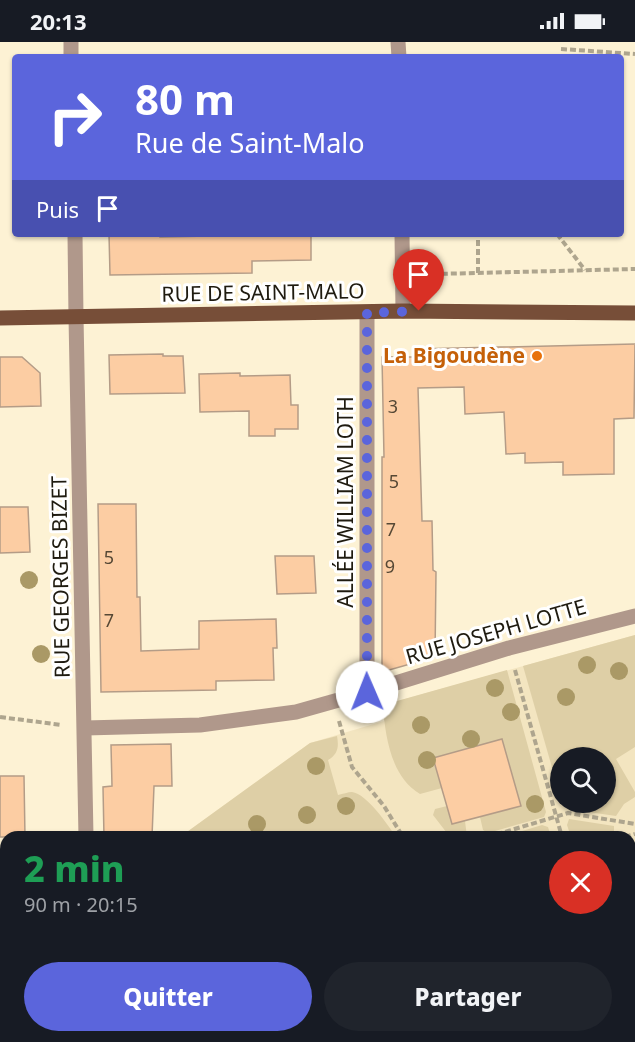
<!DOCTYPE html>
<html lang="fr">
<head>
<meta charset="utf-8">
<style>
	:root { --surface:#171b24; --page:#20242c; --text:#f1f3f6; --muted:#9ea1a6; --accent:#5b65dc }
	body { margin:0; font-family:"Noto Sans",sans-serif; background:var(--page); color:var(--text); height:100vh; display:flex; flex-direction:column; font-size:22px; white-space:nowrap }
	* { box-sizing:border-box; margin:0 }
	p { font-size:20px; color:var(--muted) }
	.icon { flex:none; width:33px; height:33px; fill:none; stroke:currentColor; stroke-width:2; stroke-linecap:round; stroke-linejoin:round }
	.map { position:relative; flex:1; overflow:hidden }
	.drawer { position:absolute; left:0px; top:789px; width:636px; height:212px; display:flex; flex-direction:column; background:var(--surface); border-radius:18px 18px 0 0; box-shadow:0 2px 4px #0004 }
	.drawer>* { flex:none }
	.hud { position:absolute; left:12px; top:12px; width:612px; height:183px; border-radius:6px; box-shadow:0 2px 4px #0004; background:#5b65dc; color:#fff; overflow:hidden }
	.buttons { position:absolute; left:550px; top:705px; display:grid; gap:12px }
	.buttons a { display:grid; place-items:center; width:66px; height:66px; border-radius:50%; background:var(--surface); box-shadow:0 2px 4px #0004; font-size:30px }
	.pin { position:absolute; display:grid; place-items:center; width:51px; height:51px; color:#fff; margin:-62px -26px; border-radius:50% 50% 50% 0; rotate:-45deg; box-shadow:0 0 6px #0007 }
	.pin .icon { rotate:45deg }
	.me { position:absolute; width:66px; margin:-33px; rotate:359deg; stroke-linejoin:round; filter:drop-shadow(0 0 4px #0008) }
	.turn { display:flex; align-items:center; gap:21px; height:126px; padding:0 24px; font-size:27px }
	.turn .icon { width:78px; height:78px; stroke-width:2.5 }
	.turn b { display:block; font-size:42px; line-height:51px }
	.then { display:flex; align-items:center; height:57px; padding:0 24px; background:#0003; gap:12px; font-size:22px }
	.round { display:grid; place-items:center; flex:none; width:63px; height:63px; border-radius:32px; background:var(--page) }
	.headline { display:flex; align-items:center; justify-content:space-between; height:102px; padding:0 24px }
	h1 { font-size:36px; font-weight:800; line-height:45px; color:#1e9e55 }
	.cta { display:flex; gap:12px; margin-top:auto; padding:12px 24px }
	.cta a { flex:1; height:69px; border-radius:36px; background:var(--accent); color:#fff; font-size:24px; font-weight:800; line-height:69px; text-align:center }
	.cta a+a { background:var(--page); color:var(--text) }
	.status { display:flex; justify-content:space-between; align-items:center; height:42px; padding:0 30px; background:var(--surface); direction:ltr }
	.status svg { height:16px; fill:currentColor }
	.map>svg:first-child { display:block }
	.built { fill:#f3e5c0; fill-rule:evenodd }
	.green { fill:#decfa6 }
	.building { fill:#fccda3; stroke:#b49c87; stroke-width:1.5 }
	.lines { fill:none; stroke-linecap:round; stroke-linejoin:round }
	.path { stroke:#aea58e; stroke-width:4; stroke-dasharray:6 3; stroke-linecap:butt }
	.pedestrian { stroke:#b0988b; stroke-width:15 }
	.minor { stroke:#b0988b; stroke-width:15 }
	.tertiary { stroke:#b0988b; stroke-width:15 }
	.primary { stroke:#774e38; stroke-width:15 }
	.tree { fill:#a96 }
	.route { stroke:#5b65dc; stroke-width:10; stroke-dasharray:0 18 }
	.food-dot { fill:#e8710a; stroke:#fff; stroke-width:2 }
	.labels { text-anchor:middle; stroke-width:6; stroke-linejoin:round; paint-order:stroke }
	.number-label { font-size:18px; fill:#564835 }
	.street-label { font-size:21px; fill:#1f1b10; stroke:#fff }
	.food-label { font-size:21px; font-weight:bold; fill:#c56008; stroke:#fff; text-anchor:end }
</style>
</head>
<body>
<div class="status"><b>20:13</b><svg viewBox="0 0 49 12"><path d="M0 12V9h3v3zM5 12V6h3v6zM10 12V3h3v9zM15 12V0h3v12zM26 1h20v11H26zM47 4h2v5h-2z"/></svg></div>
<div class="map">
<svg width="635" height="1000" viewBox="0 0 635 1000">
	<rect width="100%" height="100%" fill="#fdf2d4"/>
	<path class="built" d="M635 593V987L630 984V795H180L310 701 384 679 383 663ZM561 716H606V760H561Z
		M108 995H623L619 1000H108Z"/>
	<path class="green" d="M635 593V705L616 717 635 750V755L624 762 616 774 568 767 562 761 606 760V716H561V757L523 624Z
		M507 628 546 770 544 775 488 791 483 788 480 775 521 764 433 716 442 746 420 752C391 735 385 694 383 663Z
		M337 694C339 705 338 712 328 718L338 753C343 752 348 750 352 750 367 752 388 783 396 795H180L310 701Z
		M447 764 452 782 465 779 467 795H450L433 773 435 767Z
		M569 777 614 784V795H571L567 783Z
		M542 783 548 785 551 795H502Z
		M635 911V987L630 984V912Z
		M0 960H6V994H139L140 1000H0Z
		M500 994 537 995 547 1000H480Z
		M425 995H460L461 1000H440Z"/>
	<path class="building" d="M109 192H160V195L209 194V192H311V218L252 219V231L110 233Z
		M635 302 634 376 614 377V432L563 433V420L525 421V411L506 412 504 370 465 372 464 345 418 346 422 479H432L433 528 436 530 435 615 382 630V415H384L382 315H416V307Z
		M163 312V314H183L185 351 110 352 109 313Z
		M0 315H22L40 331 41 364 0 365Z
		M240 331V334L290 333 291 363H298V387H275V394H249V369L200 370 199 332Z
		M98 462H136L137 555H140L141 609 199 607V579L276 577 277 606H273L274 638 216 639V648L101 650Z
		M0 465H28L30 510 0 511Z
		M275 514H314L316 551 277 552Z
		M502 697 521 764 452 782 433 716Z
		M171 702 172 744H154L152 795H104L103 745 112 744 111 703Z
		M0 734H24L25 795H0Z"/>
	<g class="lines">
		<path class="path" d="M561 7 635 12
			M557 192 585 228
			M424 230 435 232 635 227
			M478 231V192
			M515 628 562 795
			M0 675 62 683
			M339 679 352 725 384 764 403 795
			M488 795 568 771 635 782
			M625 795 635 792
			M0 978 6 982
			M56 1000 59 994
			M91 1000V994"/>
		<path class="pedestrian" d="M85 686 200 683 296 670 367 650 509 606 635 574"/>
		<path class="minor" d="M398 0 399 15
			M402 192 403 269
			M76 275 86 795
			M367 650V271
			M0 846H6"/>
		<path class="tertiary" d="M71 0V15
			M75 192 76 275"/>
		<path class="primary" d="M0 276 403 269 635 271"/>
	</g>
	<g class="tree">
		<circle cx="29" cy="538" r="9"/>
		<circle cx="41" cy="612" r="9"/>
		<circle cx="587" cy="623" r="9"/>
		<circle cx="619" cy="629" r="9"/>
		<circle cx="495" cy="646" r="9"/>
		<circle cx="566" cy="655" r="9"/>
		<circle cx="511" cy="670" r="9"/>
		<circle cx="421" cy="683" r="9"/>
		<circle cx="471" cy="697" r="9"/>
		<circle cx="427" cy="718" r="9"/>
		<circle cx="316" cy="724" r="9"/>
		<circle cx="535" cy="762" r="9"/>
		<circle cx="346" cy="764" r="9"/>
		<circle cx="307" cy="773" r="9"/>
		<circle cx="257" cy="782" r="9"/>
	</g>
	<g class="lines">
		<path class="route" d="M367 650V271L419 269"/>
	</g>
	<circle class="food-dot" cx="537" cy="314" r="6"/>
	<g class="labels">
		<g class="number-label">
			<text x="393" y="371">3</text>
			<text x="394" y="446">5</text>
			<text x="391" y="494">7</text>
			<text x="109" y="522">5</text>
			<text x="390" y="531">9</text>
			<text x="109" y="585">7</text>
		</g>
		<g class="street-label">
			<text transform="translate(263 251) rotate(-1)" y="7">RUE DE SAINT-MALO</text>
			<text transform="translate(346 460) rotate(-90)" y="7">ALLÉE WILLIAM LOTH</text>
			<text transform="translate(61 535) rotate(-91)" y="7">RUE GEORGES BIZET</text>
			<text transform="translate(496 590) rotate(-16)" y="7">RUE JOSEPH LOTTE</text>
		</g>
		<g class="food-label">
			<text x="525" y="321">La Bigoudène</text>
		</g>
	</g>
</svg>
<div class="buttons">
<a><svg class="icon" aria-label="search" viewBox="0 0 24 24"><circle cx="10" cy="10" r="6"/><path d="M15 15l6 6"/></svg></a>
</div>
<div class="pin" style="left:419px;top:269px;background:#d93025"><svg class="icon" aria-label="arrive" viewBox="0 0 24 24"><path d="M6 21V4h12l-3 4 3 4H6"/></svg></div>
<svg class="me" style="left:367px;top:650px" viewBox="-20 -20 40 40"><circle r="19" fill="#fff"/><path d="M0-13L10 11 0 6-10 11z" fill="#5b65dc"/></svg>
<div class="hud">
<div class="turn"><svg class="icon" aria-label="right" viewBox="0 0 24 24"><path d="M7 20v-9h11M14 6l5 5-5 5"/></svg><div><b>80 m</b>Rue de Saint-Malo</div></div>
<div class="then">Puis<svg class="icon" aria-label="arrive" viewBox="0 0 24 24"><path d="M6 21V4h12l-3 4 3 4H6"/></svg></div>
</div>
<section class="drawer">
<div class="headline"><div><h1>2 min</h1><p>90 m · 20:15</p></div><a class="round" style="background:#d93025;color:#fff"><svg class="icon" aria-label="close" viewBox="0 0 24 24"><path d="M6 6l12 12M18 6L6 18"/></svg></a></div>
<div class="cta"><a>Quitter</a><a>Partager</a></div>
</section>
</div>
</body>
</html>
